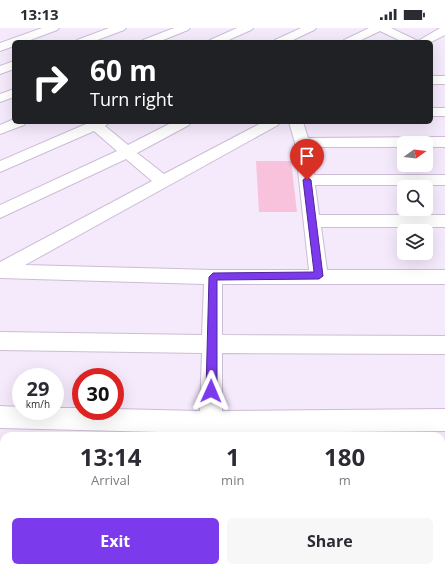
<!DOCTYPE html>
<html lang="en">
<head>
<meta charset="utf-8">
<style>
	:root { --surface:#fff; --page:#f7f7f7; --text:#2b2b33; --muted:#7c7c81; --accent:#7c3aed }
	body { margin:0; font-family:"Open Sans",sans-serif; background:var(--page); color:var(--text); height:100vh; display:flex; flex-direction:column; font-size:15px; white-space:nowrap }
	* { box-sizing:border-box; margin:0 }
	p { font-size:13px; color:var(--muted) }
	.icon { flex:none; width:22px; height:22px; fill:none; stroke:currentColor; stroke-width:2; stroke-linecap:round; stroke-linejoin:round }
	.map { position:relative; flex:1; overflow:hidden }
	.drawer { position:absolute; left:0px; top:404px; width:445px; height:140px; display:flex; flex-direction:column; background:var(--surface); border-radius:12px 12px 0 0; box-shadow:0 4px 16px #0002 }
	.drawer>* { flex:none }
	.hud { position:absolute; left:12px; top:12px; width:421px; height:84px; border-radius:6px; box-shadow:0 4px 16px #0002; background:#202124; color:#fff; overflow:hidden }
	.needle { width:26px; rotate:75deg }
	.fabs { position:absolute; left:397px; top:108px; display:grid; gap:8px }
	.fabs a { display:grid; place-items:center; width:36px; height:36px; border-radius:6px; background:var(--surface); box-shadow:0 4px 16px #0002; font-size:20px }
	.speed { position:absolute; left:12px; top:340px; display:flex; gap:8px; font-size:20px; font-weight:700; text-align:center }
	.speed>* { display:grid; place-content:center; width:52px; height:52px; border-radius:50%; background:var(--surface); box-shadow:0 4px 16px #0002; line-height:1 }
	.speed small { font-size:10px; font-weight:400 }
	.speed .limit { border:6px solid #d22; background:#fff; color:#111 }
	.pin { position:absolute; display:grid; place-items:center; width:34px; height:34px; color:#fff; margin:-41px -17px; border-radius:50% 50% 50% 0; rotate:-45deg; box-shadow:0 0 4px #0007 }
	.pin .icon { rotate:45deg }
	.me { position:absolute; width:44px; margin:-22px; rotate:1deg; stroke-linejoin:round; filter:drop-shadow(0 0 3px #0008) }
	.turn { display:flex; align-items:center; gap:14px; height:84px; padding:0 12px; font-size:18px }
	.turn .icon { width:52px; height:52px; stroke-width:2.5 }
	.turn b { display:block; font-size:28px; line-height:34px }
	.eta { display:flex; justify-content:space-evenly; align-items:center; height:68px; text-align:center }
	.eta b { font-size:24px; font-weight:700; line-height:28px }
	.action { display:flex; gap:8px; margin-top:auto; padding:8px 12px }
	.action a { flex:1; height:46px; border-radius:6px; background:var(--accent); color:#fff; font-size:16px; font-weight:700; line-height:46px; text-align:center }
	.action a+a { background:var(--page); color:var(--text) }
	.status { display:flex; justify-content:space-between; align-items:center; height:28px; padding:0 20px; background:var(--surface); direction:ltr }
	.status svg { height:11px; fill:currentColor }
	.map>svg:first-child { display:block }
	.green { fill:#f9c2dc }
	.building { fill:#ebaae3; stroke:#a4779f }
	.lines { fill:none; stroke-linecap:round; stroke-linejoin:round }
	.minor-casing { stroke:#ccbdd4; stroke-width:2 }
	.minor { fill:#fff; fill-rule:evenodd }
	.route { fill:#7c3aed; stroke:#51269a }
</style>
</head>
<body>
<div class="status"><b>13:13</b><svg viewBox="0 0 49 12"><path d="M0 12V9h3v3zM5 12V6h3v6zM10 12V3h3v9zM15 12V0h3v12zM26 1h20v11H26zM47 4h2v5h-2z"/></svg></div>
<div class="map">
<svg width="445" height="544" viewBox="0 0 445 544">
	<rect width="100%" height="100%" fill="#f5e9fc"/>
	<path class="green" d="M256 133H291L297 184H259Z"/>
	<path class="building" d="M0 490H4V540H191V544H0Z"/>
	<g class="lines">
		<defs>
			<path id="minor" d="M42 0H59L57 2 25 14H14V18L0 23V15Z
				M109 0H126L124 2 92 14H75L77 12Z
				M174 0H190L188 2 158 14H141L143 12Z
				M237 0H253L251 2 224 14H208L210 12Z
				M301 0H316L314 2 289 14H273L275 12Z
				M369 0H391L418 13 440 0H445V7L431 14H403L380 3 357 14H342L344 12Z
				M14 33V41L0 46V38Z
				M431 48H445V56H431Z
				M14 61V69L0 74V66Z
				M431 80H445V88H431Z
				M14 91V94H26L24 97 0 106V97Z
				M84 94H110L105 98 128 117 173 94H191L189 97 137 125 164 146 263 94H280L278 97 25 237 213 242H309L295 115 289 94H303L308 110 445 109V119H426V115H404V119H310L314 147H445V157H315L319 187H445V199H321L327 242H445V256H222V307L445 308V326L222 325V383L445 381V403L222 405V408H200V405L0 400V378L21 379V383H55V380H81V383H115V381L200 383 202 325 0 322V304L202 307 204 256 0 250V234L152 153 126 131 0 190V177L117 123 94 103 0 144V133L86 96Z
				M0 467H4V491H0Z
				M441 469H445V495H441Z
				M196 540H222V544H196Z"/>
		</defs>
		<use href="#minor" class="minor-casing"/>
		<use href="#minor" class="minor"/>
	</g>
	<path class="route" d="M307 149 311 152 323 248 319 251 217 252V363L215 366 211 368 208 366 206 363 209 249 213 245 314 244 303 152Z"/>
</svg>
<div class="fabs">
<a><svg class="needle" viewBox="-14 -14 28 28"><path d="M0-13l5 13h-10z" fill="#e53935"/><path d="M0 13l5-13h-10z" fill="#7c7c81"/></svg></a>
<a><svg class="icon" aria-label="search" viewBox="0 0 24 24"><circle cx="10" cy="10" r="6"/><path d="M15 15l6 6"/></svg></a>
<a><svg class="icon" aria-label="layers" viewBox="0 0 24 24"><path d="M12 4l9 5-9 5-9-5zM3 14l9 5 9-5"/></svg></a>
</div>
<div class="speed"><div>29<small>km/h</small></div><div class="limit">30</div></div>
<div class="pin" style="left:307px;top:152px;background:#d93025"><svg class="icon" aria-label="arrive" viewBox="0 0 24 24"><path d="M6 21V4h12l-3 4 3 4H6"/></svg></div>
<svg class="me" style="left:211px;top:363px" viewBox="-20 -20 40 40"><path d="M0-17L14 15 0 8-14 15z" fill="#7c3aed" stroke="#fff" stroke-width="4"/></svg>
<div class="hud">
<div class="turn"><svg class="icon" aria-label="right" viewBox="0 0 24 24"><path d="M7 20v-9h11M14 6l5 5-5 5"/></svg><div><b>60 m</b>Turn right</div></div>
</div>
<section class="drawer">
<div class="eta">
<div><b>13:14</b><p>Arrival</p></div>
<div><b>1</b><p>min</p></div>
<div><b>180</b><p>m</p></div>
</div>
<div class="action"><a>Exit</a><a>Share</a></div>
</section>
</div>
</body>
</html>
